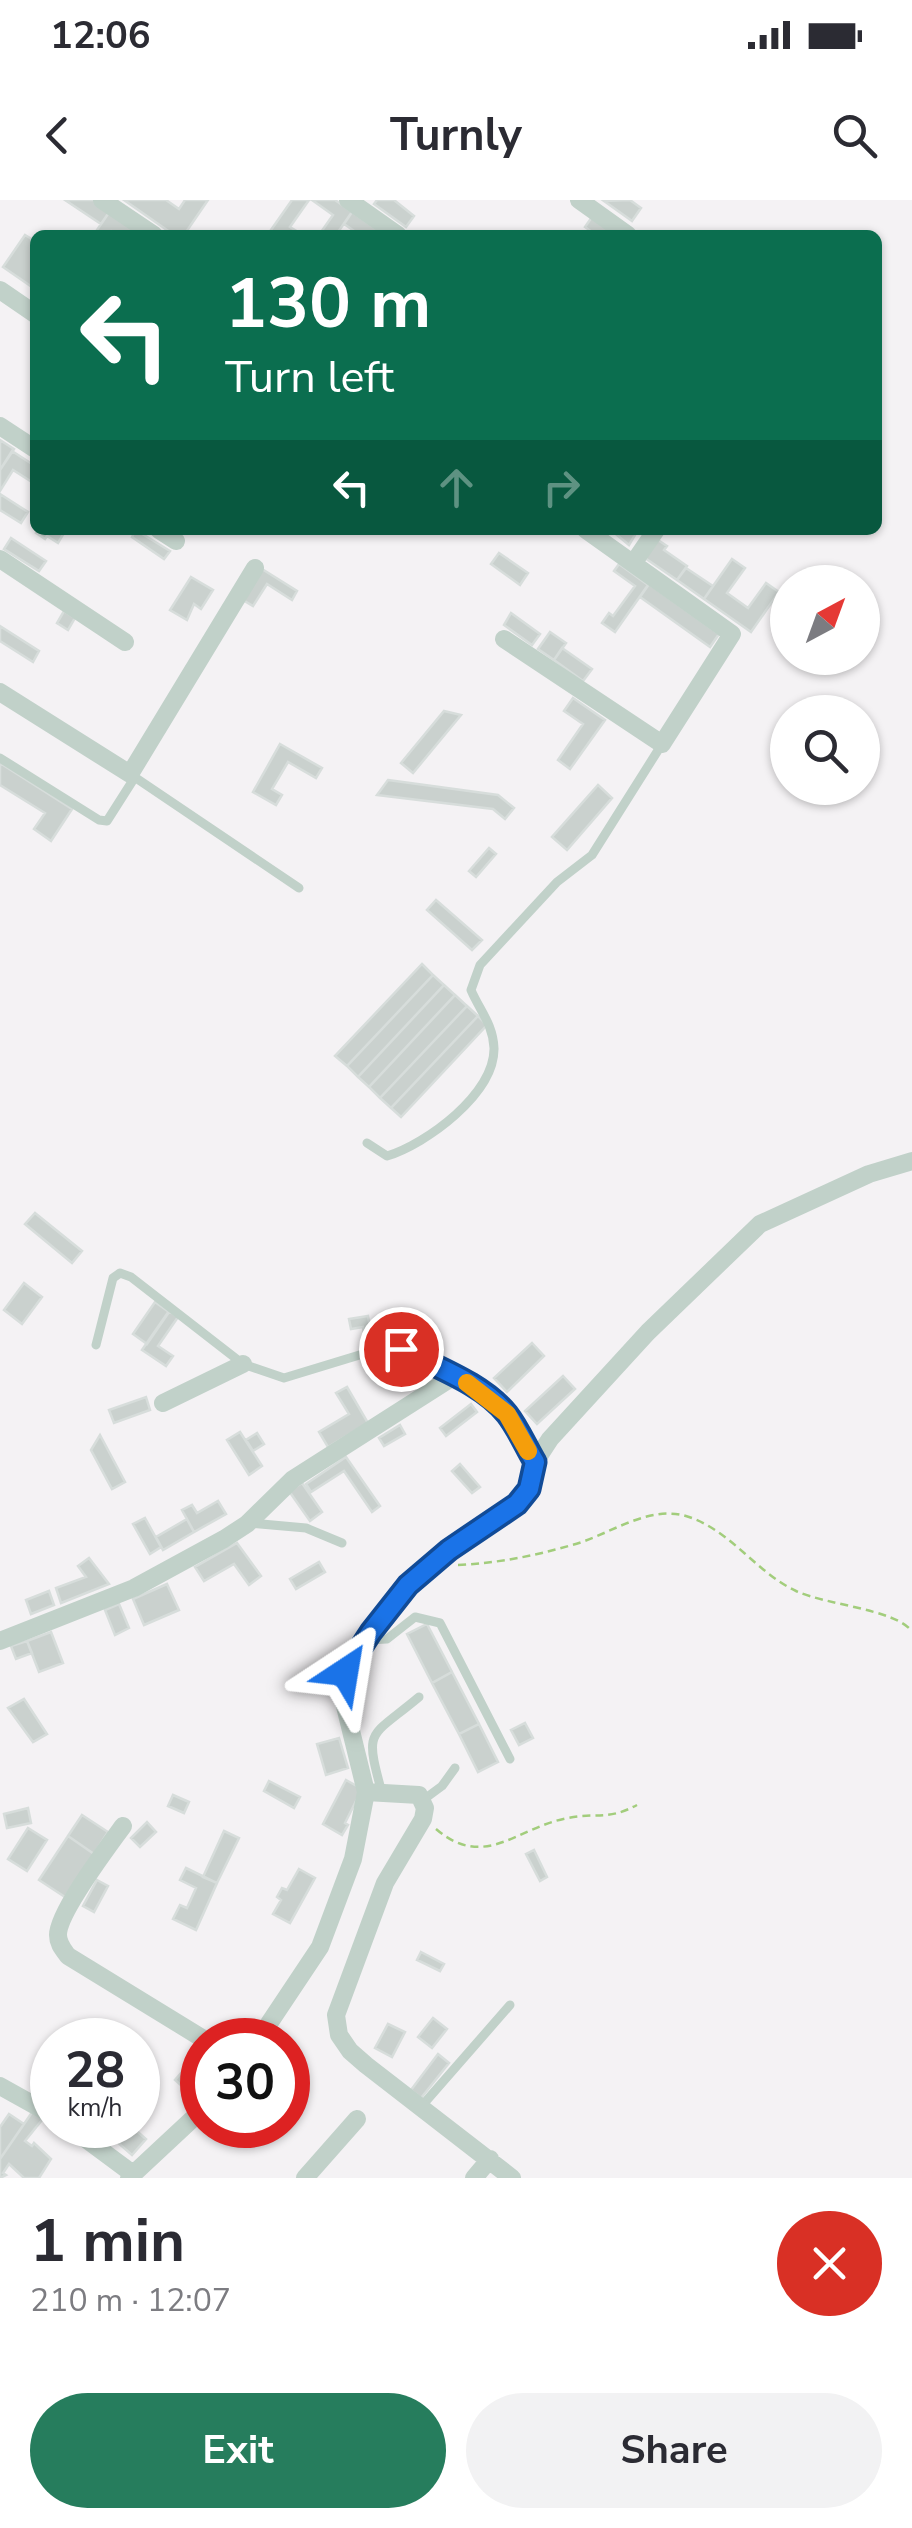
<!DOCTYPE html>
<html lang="en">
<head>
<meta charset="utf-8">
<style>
	:root { --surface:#fff; --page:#f2f2f3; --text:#2b2b33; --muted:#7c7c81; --accent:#267d5d }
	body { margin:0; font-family:"Nunito Sans",sans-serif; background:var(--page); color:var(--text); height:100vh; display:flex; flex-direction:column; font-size:38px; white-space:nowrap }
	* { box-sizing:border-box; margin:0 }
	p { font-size:32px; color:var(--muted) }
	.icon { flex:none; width:55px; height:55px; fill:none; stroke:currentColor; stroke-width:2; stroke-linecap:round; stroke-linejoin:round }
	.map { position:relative; height:1978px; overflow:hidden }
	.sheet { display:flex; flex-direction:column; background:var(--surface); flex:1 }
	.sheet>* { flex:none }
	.banner { position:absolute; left:30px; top:30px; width:852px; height:305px; border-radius:15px; box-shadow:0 2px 8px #0004; background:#0b6e4f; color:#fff; overflow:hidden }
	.needle { width:65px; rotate:41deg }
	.buttons { position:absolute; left:770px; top:365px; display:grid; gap:20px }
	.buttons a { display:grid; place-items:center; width:110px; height:110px; border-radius:50%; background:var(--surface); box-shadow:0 2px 8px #0004; font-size:50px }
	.speed { position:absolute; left:30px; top:1818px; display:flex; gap:20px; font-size:50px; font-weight:700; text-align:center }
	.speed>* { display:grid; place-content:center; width:130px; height:130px; border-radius:50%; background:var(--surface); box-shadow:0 2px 8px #0004; line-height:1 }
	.speed small { font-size:25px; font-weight:400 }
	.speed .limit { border:15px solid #d22; background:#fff; color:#111 }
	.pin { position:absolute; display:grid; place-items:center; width:85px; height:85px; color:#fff; margin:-42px; border:5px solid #fff; border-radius:50%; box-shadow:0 2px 10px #0007 }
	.me { position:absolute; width:110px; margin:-55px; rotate:33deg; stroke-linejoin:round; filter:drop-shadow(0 0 8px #0008) }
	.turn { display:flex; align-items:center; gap:35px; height:210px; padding:0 30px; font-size:45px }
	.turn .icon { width:130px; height:130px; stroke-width:2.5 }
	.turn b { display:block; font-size:70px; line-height:85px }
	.lanes { display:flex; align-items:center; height:95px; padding:0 30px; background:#0003; justify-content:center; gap:50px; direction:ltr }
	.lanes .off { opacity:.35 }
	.round { display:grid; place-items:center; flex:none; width:105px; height:105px; border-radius:52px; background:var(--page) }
	.headline { display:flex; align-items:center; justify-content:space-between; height:170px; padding:0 30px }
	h1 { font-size:60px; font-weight:700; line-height:75px }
	.action { display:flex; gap:20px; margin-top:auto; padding:20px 30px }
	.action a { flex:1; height:115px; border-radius:60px; background:var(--accent); color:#fff; font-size:40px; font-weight:700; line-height:115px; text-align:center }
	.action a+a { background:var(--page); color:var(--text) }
	.status { display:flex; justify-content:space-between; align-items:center; height:70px; padding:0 50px; background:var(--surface); direction:ltr }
	.status svg { height:28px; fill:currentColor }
	header { display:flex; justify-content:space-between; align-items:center; height:130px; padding:0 30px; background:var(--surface); font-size:45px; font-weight:700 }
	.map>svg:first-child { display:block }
	.building { fill:#cad1ce; stroke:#d7dddb; stroke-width:2.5 }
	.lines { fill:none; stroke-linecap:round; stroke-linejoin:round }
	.path { stroke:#a2cd7c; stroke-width:2.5; stroke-dasharray:8 5; stroke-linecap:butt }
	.service { stroke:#c1d1c9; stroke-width:9 }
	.minor { stroke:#c1d1c9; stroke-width:18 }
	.route-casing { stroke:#114b97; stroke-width:25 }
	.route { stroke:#1a73e8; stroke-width:18 }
	.slow { stroke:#f59e0b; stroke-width:18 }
</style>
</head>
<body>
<div class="status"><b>12:06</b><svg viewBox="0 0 49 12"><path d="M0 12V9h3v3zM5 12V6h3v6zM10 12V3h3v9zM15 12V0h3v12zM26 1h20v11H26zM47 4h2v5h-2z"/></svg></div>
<header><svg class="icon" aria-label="back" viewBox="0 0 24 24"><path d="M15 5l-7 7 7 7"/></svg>Turnly<svg class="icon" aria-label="search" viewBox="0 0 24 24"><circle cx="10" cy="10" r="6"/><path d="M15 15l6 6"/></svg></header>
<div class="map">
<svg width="912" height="1978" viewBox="0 0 912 1978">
	<rect width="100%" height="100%" fill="#f4f2f4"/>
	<path class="building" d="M65 0H94L110 11 101 24Z
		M124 0H166L179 9 185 0H208L184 35H174Z
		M292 0H309L290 27 303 35H279L271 30Z
		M312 0H335L352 12 336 35H319L333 15Z
		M377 0H394L414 16 406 27 374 4Z
		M630 0 641 8 632 21 604 1Z
		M110 11 139 31 136 35H117L111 31 104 35 97 30Z
		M352 12 385 35H360L344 24Z
		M594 14 621 35H596L585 27Z
		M25 35 35 41V89L3 67Z
		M0 240 14 249 0 270Z
		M12 251 35 266V284L13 270 0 291V270Z
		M0 294 28 312 21 323 0 310Z
		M38 330H59L64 333 58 343 47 336 45 339 36 333Z
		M136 330 170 351 164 359 132 337Z
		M611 330H629L635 335 629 345Z
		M11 338 46 361 39 371 4 349Z
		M655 338 667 346 664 350 687 366 677 380 642 356Z
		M499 353 528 373 520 385 491 364Z
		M732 359 745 368 727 393 748 408 766 383 779 392 751 432 704 399Z
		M619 364 648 385 615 432 602 423 609 413 613 416 635 386 614 371Z
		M686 368 713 386 704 399 677 380Z
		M262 369 297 391 292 400 267 384 253 406 243 400Z
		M191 377 213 390 201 409 194 404 187 420 170 410Z
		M649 384 719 434 710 447 640 397Z
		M64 411 75 418 68 430 57 423Z
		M511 413 540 434 532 445 504 425Z
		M0 426 39 451 33 462 0 441Z
		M550 432 566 443 554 460 538 449Z
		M562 448 592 469 583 481 554 460Z
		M573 498 605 520 570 569 558 560 583 524 564 511Z
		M444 511 461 515 413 573 401 563Z
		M280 544 322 568 316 578 288 562 272 589 282 595 276 605 253 592Z
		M0 563 72 609 51 641 34 629 45 613 0 585Z
		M388 580 498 595 514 608 505 619 493 609 377 595Z
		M598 585 612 598 567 650 552 637Z
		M489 648 496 654 476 677 469 671Z
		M436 700 482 740 472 750 427 710Z
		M422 764 433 775 347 866 335 856Z
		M433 775 444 785 358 877 347 866Z
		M444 785 455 795 369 887 358 877Z
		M455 795 467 806 380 898 369 887Z
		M467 806 478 816 391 908 380 898Z
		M478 816 487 825 401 917 391 908Z
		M35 1013 82 1051 72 1063 25 1024Z
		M24 1083 42 1097 22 1124 4 1110Z
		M155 1102 169 1112 147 1144 133 1134Z
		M169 1111 178 1117 158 1146 173 1156 166 1166 142 1150Z
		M368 1116 371 1133 364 1134 363 1127 351 1129 349 1119Z
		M532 1143 544 1156 507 1192 494 1178Z
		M563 1176 575 1189 537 1224 525 1211Z
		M347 1187 368 1223 328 1247 319 1232 349 1214 336 1193Z
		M146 1197 150 1210 114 1223 109 1210Z
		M471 1204 477 1212 446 1236 440 1228Z
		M400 1225 405 1234 384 1246 379 1238Z
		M240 1232 262 1266 249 1275 227 1240Z
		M257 1233 264 1244 253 1251 246 1240Z
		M100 1235 125 1282 112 1289 91 1250Z
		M346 1257 380 1306 372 1312 344 1271 311 1292 306 1284Z
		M460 1264 480 1287 472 1293 452 1271Z
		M302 1283 322 1312 310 1321 289 1291Z
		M218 1301 226 1314 194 1332 182 1310 192 1305 197 1313Z
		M145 1318 161 1347 150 1354 133 1324Z
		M187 1319 194 1332 163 1350 156 1337Z
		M237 1343 261 1376 249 1385 234 1364 204 1381 195 1367Z
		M89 1358 109 1384 61 1403 56 1388 86 1377 78 1366Z
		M319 1362 325 1372 296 1389 290 1379Z
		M167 1384 179 1410 144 1425 133 1399Z
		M49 1391 54 1405 31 1414 26 1400Z
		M119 1404 129 1428 115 1435 105 1410Z
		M427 1424 452 1472 432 1483 407 1434Z
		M51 1432 63 1463 39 1472 27 1441Z
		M27 1441 32 1453 16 1459 11 1446Z
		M452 1472 479 1524 459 1534 432 1483Z
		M24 1499 47 1534 33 1542 8 1508Z
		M525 1523 533 1538 519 1545 511 1530Z
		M479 1524 498 1562 478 1572 459 1534Z
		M339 1538 348 1568 326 1575 317 1544Z
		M346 1580 362 1589 345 1623 348 1625 342 1635 323 1624Z
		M269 1581 300 1597 294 1608 264 1591Z
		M173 1595 189 1602 184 1613 168 1606Z
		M28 1608 31 1623 7 1628 4 1614Z
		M82 1615 108 1632 94 1654 68 1636Z
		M147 1622 156 1632 140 1647 131 1638Z
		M28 1628 47 1640 27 1671 8 1659Z
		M224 1631 239 1638 217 1683 203 1677Z
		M68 1636 94 1654 65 1697 39 1680Z
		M534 1650 547 1677 540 1681 526 1654Z
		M186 1668 217 1683 196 1730 173 1719 180 1705 187 1708 196 1688 180 1680Z
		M299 1669 315 1678 290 1723 273 1714 281 1700 277 1697 282 1688 287 1690Z
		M97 1680 108 1686 94 1712 83 1706Z
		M421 1752 444 1764 440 1771 417 1760Z
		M433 1818 447 1829 432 1848 418 1837Z
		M388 1824 405 1832 392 1857 375 1848Z
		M438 1854 449 1863 421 1898 411 1890Z
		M189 1864 202 1876 191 1894 175 1880Z
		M35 1908 46 1915 25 1941 32 1946 34 1943 51 1959 39 1978H24L9 1964 3 1973 6 1975 0 1978V1959Z
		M9 1914 24 1924 0 1959V1927Z
		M118 1925H130L146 1939 132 1955 109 1935Z"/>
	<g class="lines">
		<path class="path" d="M458 1365C498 1363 534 1356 572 1345 608 1336 649 1303 689 1317 731 1331 757 1373 796 1391 827 1405 892 1409 911 1430
			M436 1629C485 1671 517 1627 568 1618 598 1612 607 1621 637 1605"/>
		<path class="service" d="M0 558 99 620 107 621 135 577
			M130 574 299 688
			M367 943 387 956C426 944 495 894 494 848 493 824 480 811 471 790L480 765 505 738 557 682 592 655 662 544
			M96 1145 113 1078 120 1073 131 1077 243 1164 284 1178 366 1153 401 1149 451 1176
			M250 1323 306 1328 342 1343
			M368 1440 387 1439 415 1417 440 1423 510 1559
			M382 1593C364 1527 369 1539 419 1497
			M423 1600 442 1586 455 1568
			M420 1908 510 1805"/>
		<path class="minor" d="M102 0 154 35
			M348 0 398 35
			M579 0 628 35
			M0 90 35 114
			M0 226 35 249
			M159 330 176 341
			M0 359 125 442
			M634 362 656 330
			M504 439 662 544 732 434 586 330
			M0 492 130 574 255 368
			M163 1203 243 1164
			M0 1441 134 1388 224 1339 247 1324 293 1279 453 1177C498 1195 512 1223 535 1262
			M366 1592 419 1595 425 1608 423 1619 385 1683 336 1815 339 1835 350 1851 366 1865 512 1978
			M123 1626C108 1647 58 1712 58 1735 58 1744 63 1749 68 1756L205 1840
			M258 1840 320 1747 353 1659 366 1592 341 1490 345 1471 371 1431 408 1385 449 1350 517 1304 529 1289 535 1262 550 1239 648 1132 760 1024 869 974 912 961
			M0 1886 52 1915
			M67 1925 133 1974
			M129 1978 202 1910
			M305 1978 357 1919
			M474 1978 490 1959"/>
	</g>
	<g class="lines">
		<defs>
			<path id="route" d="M345 1472 371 1432 408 1385 449 1350 517 1304 529 1289 535 1262C526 1247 518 1228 507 1214 482 1183 435 1167 401 1149"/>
		</defs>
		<use href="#route" class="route-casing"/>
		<use href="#route" class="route"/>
		<path class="slow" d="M467 1183 507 1214 528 1251"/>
	</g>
</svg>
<div class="buttons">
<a><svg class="needle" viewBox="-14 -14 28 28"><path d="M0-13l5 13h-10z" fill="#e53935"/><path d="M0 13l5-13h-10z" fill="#7c7c81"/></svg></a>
<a><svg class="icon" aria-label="search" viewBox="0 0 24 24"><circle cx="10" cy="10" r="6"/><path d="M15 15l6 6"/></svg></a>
</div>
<div class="speed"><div>28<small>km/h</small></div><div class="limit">30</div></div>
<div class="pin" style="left:401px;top:1149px;background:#d93025"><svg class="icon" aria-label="arrive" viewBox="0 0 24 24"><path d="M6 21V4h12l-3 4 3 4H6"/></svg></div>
<svg class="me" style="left:345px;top:1472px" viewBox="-20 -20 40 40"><path d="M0-17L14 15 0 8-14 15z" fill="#1a73e8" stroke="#fff" stroke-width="4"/></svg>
<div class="banner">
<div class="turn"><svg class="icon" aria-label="left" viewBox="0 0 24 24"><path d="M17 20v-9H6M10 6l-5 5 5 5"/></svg><div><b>130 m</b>Turn left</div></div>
<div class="lanes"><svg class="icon" aria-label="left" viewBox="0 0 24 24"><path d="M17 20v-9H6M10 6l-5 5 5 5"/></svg><svg class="icon off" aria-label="ahead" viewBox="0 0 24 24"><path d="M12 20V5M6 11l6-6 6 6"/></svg><svg class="icon off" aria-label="right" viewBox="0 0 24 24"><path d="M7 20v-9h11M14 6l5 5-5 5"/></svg></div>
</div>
</div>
<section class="sheet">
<div class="headline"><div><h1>1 min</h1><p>210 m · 12:07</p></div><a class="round" style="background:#d93025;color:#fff"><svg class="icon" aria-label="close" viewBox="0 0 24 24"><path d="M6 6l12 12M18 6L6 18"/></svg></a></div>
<div class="action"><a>Exit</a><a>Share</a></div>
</section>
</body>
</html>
